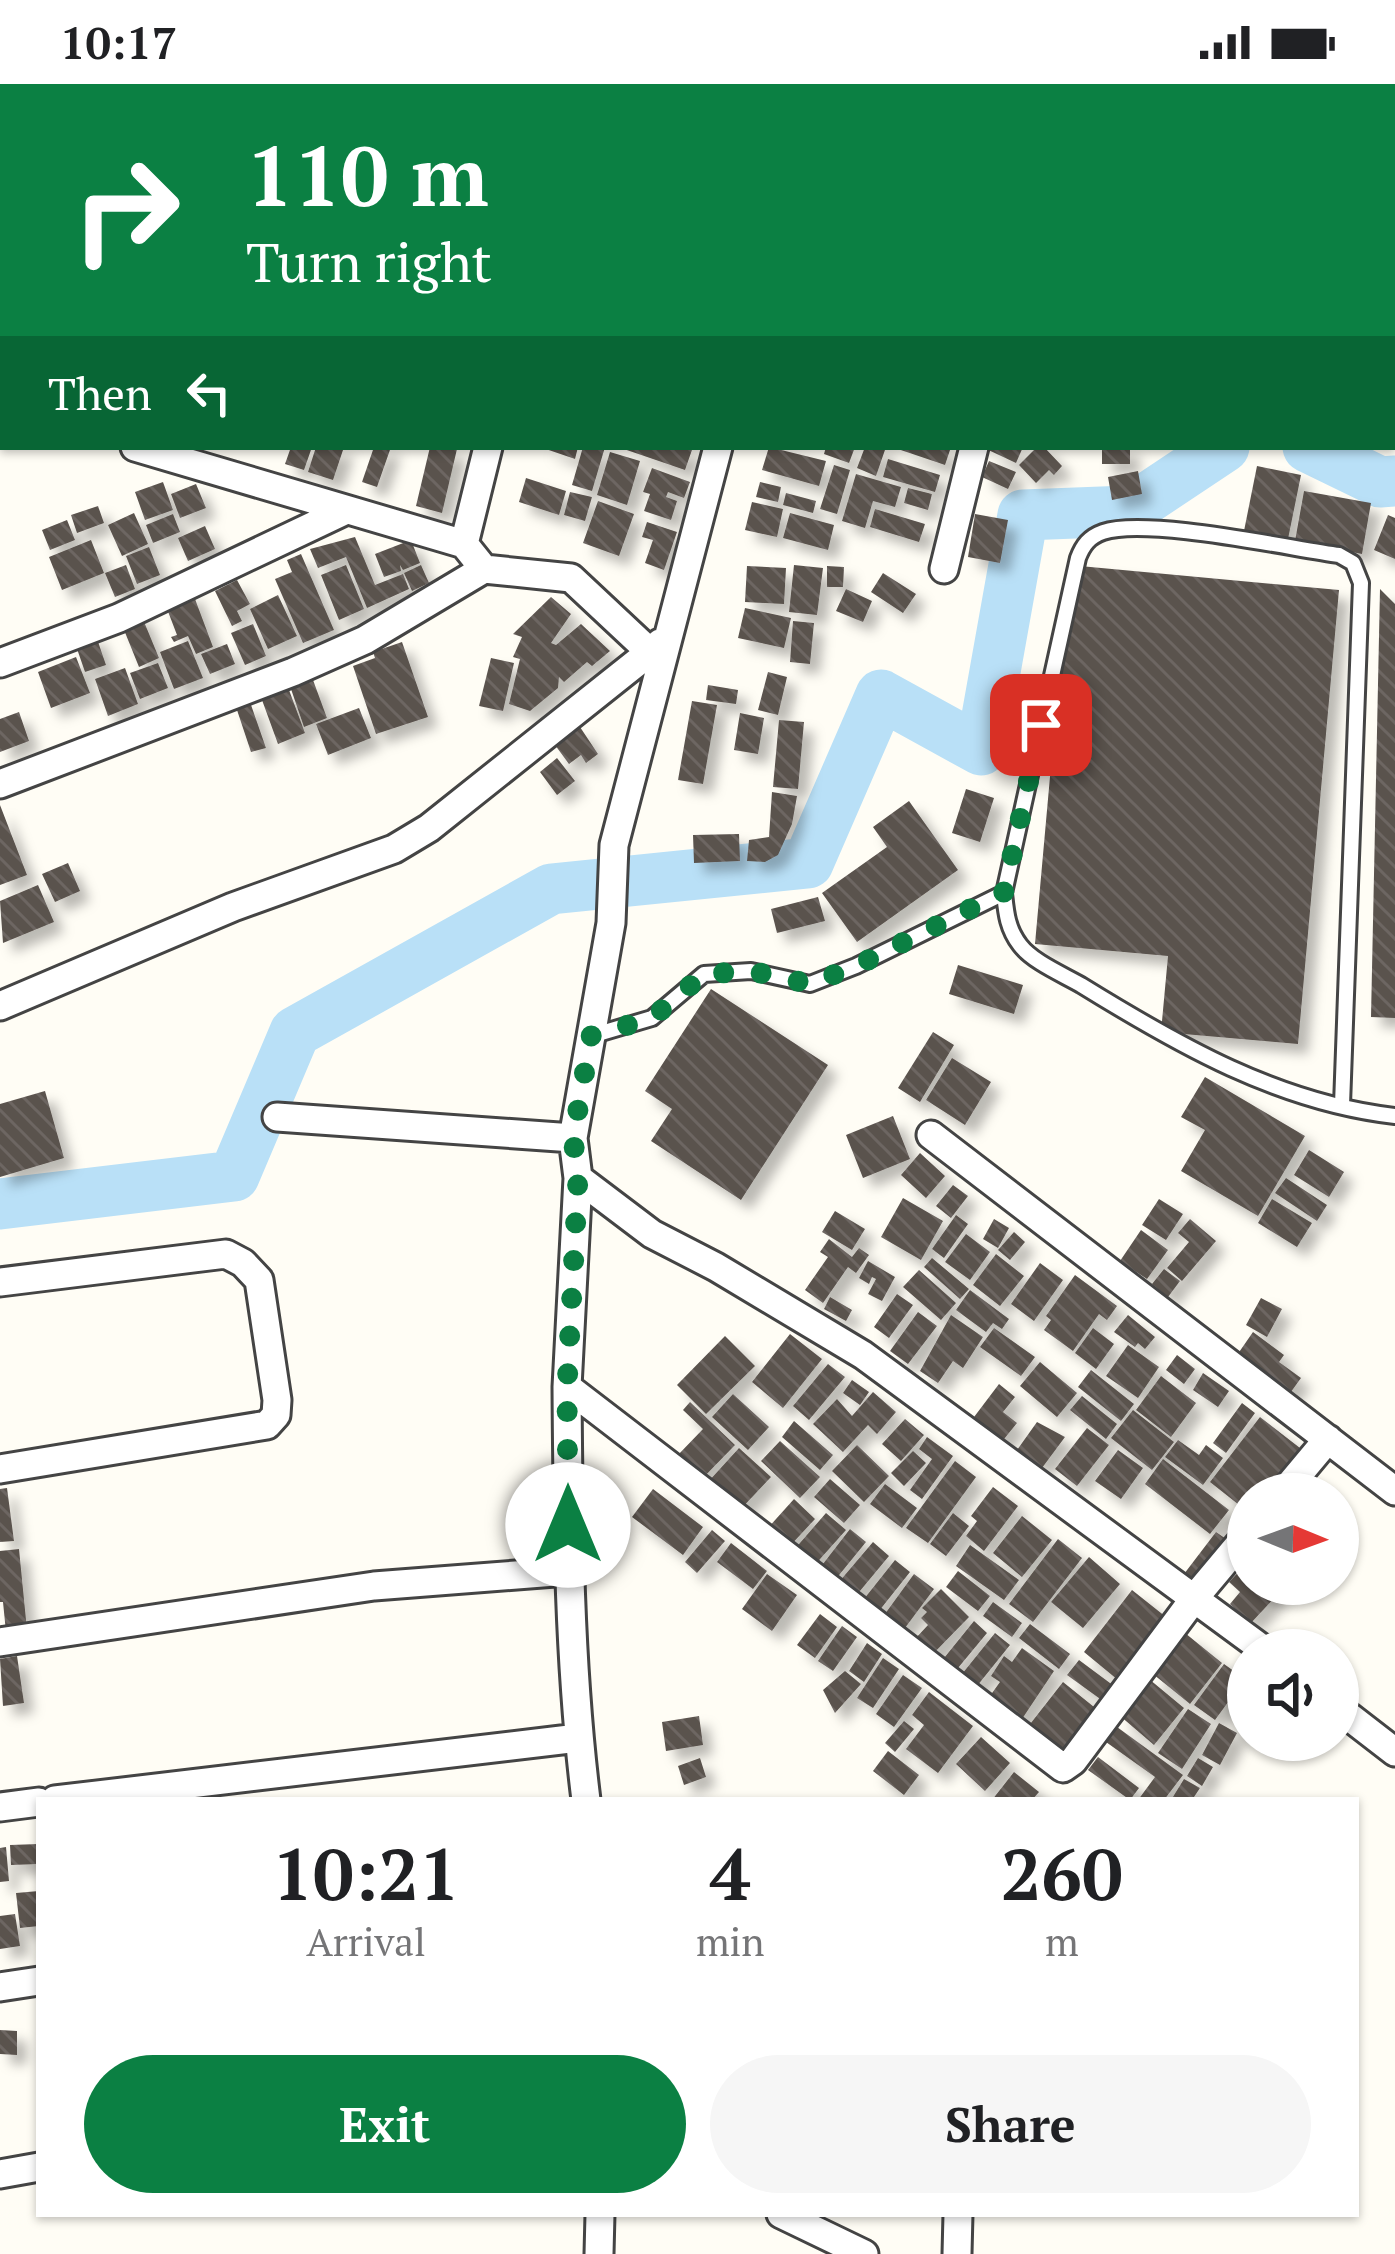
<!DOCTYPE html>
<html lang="en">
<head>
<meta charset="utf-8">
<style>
	:root { --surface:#fff; --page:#f6f6f6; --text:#202124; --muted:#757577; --accent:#0b8043 }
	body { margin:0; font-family:"PT Serif",serif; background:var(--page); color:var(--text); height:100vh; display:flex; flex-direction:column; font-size:45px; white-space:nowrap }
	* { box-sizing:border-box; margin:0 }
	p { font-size:39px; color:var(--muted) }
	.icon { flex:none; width:66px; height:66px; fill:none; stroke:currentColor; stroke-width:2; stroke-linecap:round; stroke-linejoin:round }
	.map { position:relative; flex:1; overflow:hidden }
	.side { position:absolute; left:36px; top:1713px; width:1323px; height:420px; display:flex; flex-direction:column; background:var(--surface); border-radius:0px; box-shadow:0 3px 9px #0004 }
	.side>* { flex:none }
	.banner { position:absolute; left:0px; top:0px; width:1395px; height:366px; box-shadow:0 3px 9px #0004; background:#0b8043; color:#fff; overflow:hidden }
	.needle { width:78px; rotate:91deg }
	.controls { position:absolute; left:1227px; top:1389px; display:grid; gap:24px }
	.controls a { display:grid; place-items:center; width:132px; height:132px; border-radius:50%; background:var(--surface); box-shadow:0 3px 9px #0004; font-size:60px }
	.pin { position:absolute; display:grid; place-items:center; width:102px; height:102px; color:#fff; margin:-51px; border-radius:24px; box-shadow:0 6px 18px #0006 }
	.me { position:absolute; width:132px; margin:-66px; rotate:0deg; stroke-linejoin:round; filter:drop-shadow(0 0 9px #0008) }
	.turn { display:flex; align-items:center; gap:42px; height:252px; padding:0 48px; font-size:54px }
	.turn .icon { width:156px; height:156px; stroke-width:2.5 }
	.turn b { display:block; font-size:84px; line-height:102px }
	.then { display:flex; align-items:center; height:114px; padding:0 48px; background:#0003; gap:24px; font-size:45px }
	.eta { display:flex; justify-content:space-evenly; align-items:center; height:204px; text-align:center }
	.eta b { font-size:72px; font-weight:700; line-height:84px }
	.cta { display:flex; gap:24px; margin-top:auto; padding:24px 48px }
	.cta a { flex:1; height:138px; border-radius:72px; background:var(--accent); color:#fff; font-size:48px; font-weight:700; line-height:138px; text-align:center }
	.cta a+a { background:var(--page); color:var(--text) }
	.status { display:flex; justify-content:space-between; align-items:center; height:84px; padding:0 60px; background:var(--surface); direction:ltr }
	.status svg { height:33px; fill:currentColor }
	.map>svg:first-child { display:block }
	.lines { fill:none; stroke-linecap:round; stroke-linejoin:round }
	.river { stroke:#b9e0f7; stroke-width:51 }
	.building { fill:url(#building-back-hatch); filter:url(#shadow) }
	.lane-casing { stroke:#444; stroke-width:20 }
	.street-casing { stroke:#444; stroke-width:33 }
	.lane { stroke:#fff; stroke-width:14 }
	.street { stroke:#fff; stroke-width:27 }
	.route { stroke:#0b8043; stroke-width:21; stroke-dasharray:0 37.8 }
</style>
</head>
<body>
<div class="status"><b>10:17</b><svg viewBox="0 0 49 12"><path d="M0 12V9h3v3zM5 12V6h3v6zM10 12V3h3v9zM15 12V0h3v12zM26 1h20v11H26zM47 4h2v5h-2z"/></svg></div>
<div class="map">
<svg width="1395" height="2170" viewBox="0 0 1395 2170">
	<defs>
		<pattern id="building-back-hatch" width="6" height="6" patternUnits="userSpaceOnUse" patternTransform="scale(3)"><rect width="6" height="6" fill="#5a524d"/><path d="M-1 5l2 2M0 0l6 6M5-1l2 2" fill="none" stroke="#6d6662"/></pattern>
		<filter id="shadow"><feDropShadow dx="10" dy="10" stdDeviation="6" flood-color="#0004"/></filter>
	</defs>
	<rect width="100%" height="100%" fill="#fffdf5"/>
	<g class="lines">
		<path class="river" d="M1308 363 1380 398 1395 397
			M0 1120 234 1092 295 948 551 805 808 779 881 611 981 666 1023 431 1128 427 1224 363"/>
	</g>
	<path class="building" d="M291 363H312L304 386 285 380Z
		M316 363H344L333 396 308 388Z
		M374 363H391L377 403 362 398Z
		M430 363 457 365 442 429 416 422Z
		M540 363H578L575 375Z
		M583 363H605L592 407 572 401Z
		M618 363H693L685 386Z
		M769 363 826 377 819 402 762 386Z
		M826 363H855L849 379 824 370Z
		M865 363H886L876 392 857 384Z
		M892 363H951L945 381Z
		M982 363H1023L1016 379Z
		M1037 363H1044L1062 382 1054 391 1049 386 1036 399 1019 381Z
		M1102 363H1130V380H1102Z
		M610 368 640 377 627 421 597 411Z
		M888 375 940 391 935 408 883 393Z
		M989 377 1016 388 1008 405 982 393Z
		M834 381 850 386 837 430 820 425Z
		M1257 382 1301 391 1288 455 1244 447Z
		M652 384 690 398 684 414 668 408 666 413 677 417 671 436 644 427 650 410 643 408Z
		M1138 387 1142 410 1112 416 1108 393Z
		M856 390 901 403 895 423 873 417 865 444 842 437Z
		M526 394 566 407 559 431 519 418Z
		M163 398 173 426 145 436 135 408Z
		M760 398 781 403 778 418 756 413Z
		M196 400 206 424 180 434 171 410Z
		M908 404 932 410 928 426 904 419Z
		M1304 407 1371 419 1362 470 1295 457Z
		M570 408 592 413 585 437 564 431Z
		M786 409 816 417 813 429 783 421Z
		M598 417 634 430 619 472 583 459Z
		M752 418 783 425 777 453 745 446Z
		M98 422 104 439 77 449 71 431Z
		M875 425 925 440 919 458 870 443Z
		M134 429 148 460 122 472 108 441Z
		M790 429 834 441 828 466 783 454Z
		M173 430 180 448 153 459 146 441Z
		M975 430 1008 436 1000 479 968 473Z
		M1388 431 1395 434V475L1374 466Z
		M67 436 75 456 50 466 42 446Z
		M647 438 677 448 664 486 645 479 653 456 642 453Z
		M205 442 215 465 188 477 178 454Z
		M355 453 375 501 403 490 409 505 367 524 346 473 318 484 310 465Z
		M91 456 104 489 62 506 49 473Z
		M411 456 420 479 403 486 400 481 401 487 384 493 375 470Z
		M149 463 160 491 137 500 126 472Z
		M301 470 334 546 303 559 275 495 292 488 287 476Z
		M126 481 135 505 115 513 105 489Z
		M346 481 364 525 339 536 321 491Z
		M421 481 429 499 412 507 404 489Z
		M794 481 823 484 817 531 789 528Z
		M1069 481 1339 506 1298 960 1161 948 1168 872 1035 860Z
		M747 482 786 484 784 520 745 518Z
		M827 482 844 483 843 503H827Z
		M883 489 916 510 903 529 871 508Z
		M237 496 250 520 237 527 242 537 232 542 215 507Z
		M846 505 872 517 863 538 836 527Z
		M1380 505 1395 520V934L1371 933Z
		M192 507 213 563 196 570 188 552 174 558 171 553 177 551 164 517Z
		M278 511 297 552 268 565 250 525Z
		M551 513 571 530 551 559 556 561 581 540 610 567 592 582 587 578 564 598 559 593 558 604 530 627 509 620 520 575 513 573 522 553 513 550Z
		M745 524 791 534 784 564 738 554Z
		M140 528 159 574 139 583 120 536Z
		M793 537 814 539 810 580 790 578Z
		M253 540 266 572 245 581 231 549Z
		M95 549 106 581 85 588 74 556Z
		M188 557 203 594 174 605 160 568Z
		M402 558 428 633 376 650 353 582 375 574 373 568Z
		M227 560 235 580 210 590 201 570Z
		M76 573 90 609 51 624 38 588Z
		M491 574 514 579 503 627 479 622Z
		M158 579 168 604 140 615 130 589Z
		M125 584 138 620 108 632 95 595Z
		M768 588 787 593 778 631 758 626Z
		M313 596 327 634 304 643 291 605Z
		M708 601 738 606 736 620 706 616Z
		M289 606 305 649 278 660 262 616Z
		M692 617 717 621 703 700 678 696Z
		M250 618 266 664 251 668 236 623Z
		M359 624 371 654 328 671 316 640Z
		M19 628 29 657 0 668V635Z
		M740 629 764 634 758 670 734 666Z
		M779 636 804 638 798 705 773 703Z
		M580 643 598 670 586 679 581 671 569 680 555 661Z
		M557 674 575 697 557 711 540 688Z
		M966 705 994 714 980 758 952 749Z
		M772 708 797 712 792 740 778 771 765 778 747 777 749 756 769 753Z
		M909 717 958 786 857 858 822 809 887 763 873 743Z
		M0 721 27 791 0 801Z
		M739 750 740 777 694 779 693 751Z
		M68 779 80 807 55 818 42 790Z
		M38 801 54 838 3 859 0 817Z
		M818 813 825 837 777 849 771 825Z
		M958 881 1023 901 1014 930 949 910Z
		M711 905 828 981 741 1116 651 1057 672 1025 645 1007Z
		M933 948 954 961 920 1018 898 1004Z
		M952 974 991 998 965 1041 926 1016Z
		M1205 993 1305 1052 1258 1132 1181 1087 1205 1046 1181 1033Z
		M45 1007 64 1074 0 1093V1020Z
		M893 1032 910 1075 863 1094 846 1051Z
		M1309 1066 1344 1088 1329 1113 1294 1091Z
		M920 1069 945 1092 926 1114 901 1091Z
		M1286 1094 1327 1121 1317 1137 1275 1109Z
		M953 1101 968 1112 951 1134 936 1122Z
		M903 1114 943 1137 921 1176 881 1153Z
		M1159 1115 1183 1130 1166 1156 1142 1141Z
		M1272 1115 1312 1139 1297 1163 1258 1139Z
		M835 1127 865 1145 852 1166 822 1148Z
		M956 1131 968 1140 944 1174 932 1165Z
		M994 1135 1009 1144 998 1164 983 1155Z
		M1190 1135 1216 1157 1182 1197 1167 1184 1189 1158 1178 1149Z
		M1141 1146 1168 1166 1147 1195 1120 1177Z
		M1014 1148 1025 1158 1010 1176 998 1166Z
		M966 1150 990 1168 970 1196 945 1178Z
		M829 1155 852 1173 859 1164 869 1171 856 1189 848 1183 823 1219 805 1206 828 1173 820 1168Z
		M996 1170 1024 1192 1000 1222 973 1201Z
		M932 1174 969 1205 960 1215 924 1183Z
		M868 1177 895 1193 882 1217 868 1210 876 1195 872 1193 869 1200 859 1194Z
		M1040 1179 1063 1196 1034 1237 1011 1220Z
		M1164 1185 1180 1197 1168 1213 1152 1200Z
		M919 1186 956 1219 941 1236 903 1203Z
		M1075 1191 1117 1222 1107 1236 1099 1230 1073 1267 1044 1246 1051 1236 1046 1232Z
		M970 1206 1009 1235 1002 1245 993 1239 986 1248 956 1226Z
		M897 1210 913 1221 889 1254 874 1243Z
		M830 1213 852 1226 846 1237 824 1225Z
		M1261 1214 1282 1225 1267 1253 1246 1241Z
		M918 1228 937 1242 908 1280 890 1267Z
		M951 1231 983 1253 963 1284 953 1277 938 1299 920 1287Z
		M1128 1231 1155 1253 1145 1265 1138 1259 1135 1263 1114 1248Z
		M994 1244 1035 1273 1021 1292 980 1263Z
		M1093 1244 1114 1260 1096 1285 1075 1269Z
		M1253 1248 1284 1271 1279 1278 1301 1294 1288 1312 1235 1274Z
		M790 1250 822 1275 783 1324 752 1298Z
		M725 1252 755 1282 706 1330 677 1301Z
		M1128 1261 1159 1283 1138 1314 1106 1292Z
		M1177 1271 1195 1285 1184 1300 1166 1286Z
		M1040 1278 1077 1309 1057 1333 1020 1302Z
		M828 1280 845 1293 809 1336 793 1322Z
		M1091 1286 1134 1320 1121 1337 1078 1303Z
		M1203 1289 1229 1307 1218 1323 1193 1306Z
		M1161 1292 1196 1319 1171 1353 1136 1326Z
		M852 1296 869 1308 860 1321 843 1309Z
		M999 1300 1015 1313 1003 1328 1017 1339 1000 1360 971 1337Z
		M873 1308 896 1328 877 1350 868 1341 843 1368 813 1340 837 1315 852 1332Z
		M733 1310 769 1343 748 1366 712 1333Z
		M1082 1312 1117 1340 1106 1355 1070 1326Z
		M690 1318 735 1361 700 1397 676 1373 703 1345 683 1326Z
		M1242 1319 1255 1329 1226 1369 1213 1359Z
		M1133 1326 1174 1358 1152 1386 1111 1354Z
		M1260 1333 1300 1364 1266 1410H1248V1428L1210 1398Z
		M905 1335 924 1351 901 1377 882 1360Z
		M794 1337 833 1371 820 1386 782 1353Z
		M1037 1338 1065 1353 1042 1384 1017 1366Z
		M1087 1344 1109 1361 1077 1402 1055 1385Z
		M927 1353 953 1372 922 1415 910 1406 932 1375 919 1365Z
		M1178 1356 1199 1371 1206 1361 1223 1374 1203 1401 1165 1373Z
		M780 1357 820 1393 800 1414 761 1377Z
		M857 1361 889 1392 864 1418 832 1387Z
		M739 1364 771 1393 739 1427 708 1398Z
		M1118 1366 1143 1384 1121 1415 1095 1397Z
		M913 1367 926 1379 904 1402 891 1389Z
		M1163 1375 1229 1426 1210 1450 1145 1400Z
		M955 1377 976 1393 928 1459 906 1444Z
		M830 1395 860 1421 844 1439 814 1413Z
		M885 1400 917 1424 902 1444 870 1420Z
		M993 1403 1018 1422 984 1467 966 1452 977 1437 971 1432Z
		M7 1404 14 1457 0 1458V1405Z
		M653 1405 703 1443 683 1471 632 1433Z
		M794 1415 815 1435 788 1464 767 1445Z
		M826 1429 846 1446 812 1484 793 1467Z
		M953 1429 969 1442 946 1472 930 1460Z
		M1022 1432 1052 1456 1022 1493 993 1469Z
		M850 1445 866 1458 831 1501 816 1489Z
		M712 1446 725 1457 697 1489 685 1478Z
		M1216 1448 1229 1457 1196 1500 1184 1490Z
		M1058 1455 1082 1474 1033 1538 1009 1520Z
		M873 1458 889 1472 850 1519 833 1505Z
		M731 1459 767 1487 753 1505 717 1478Z
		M970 1461 1019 1496 1004 1516 956 1482Z
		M19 1465 27 1546 6 1548 3 1518H0V1467Z
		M1089 1473 1120 1500 1083 1544 1051 1518Z
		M895 1476 910 1488 875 1532 860 1520Z
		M1248 1478V1500H1268L1278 1510 1250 1540 1230 1520 1240 1508 1229 1498Z
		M958 1487 990 1512 978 1527 946 1503Z
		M767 1490 797 1511 772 1547 742 1525Z
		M914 1490 934 1505 902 1548 882 1534Z
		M941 1505 969 1533 930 1573 914 1556 928 1541 921 1534 927 1528 922 1524Z
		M1132 1506 1166 1533 1118 1596 1084 1568Z
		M993 1518 1022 1539 1012 1553 983 1532Z
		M820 1530 837 1543 815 1574 797 1561Z
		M974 1537 987 1549 953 1590 940 1579Z
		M1030 1540 1070 1570 1059 1585 1019 1554Z
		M842 1542 857 1553 833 1587 818 1577Z
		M995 1549 1010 1561 973 1607 958 1595Z
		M1185 1549 1222 1579 1190 1620 1153 1590Z
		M867 1559 882 1570 864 1598 849 1587Z
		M1022 1564 1054 1587 1020 1638 987 1616 1000 1598 991 1592 1004 1572 1012 1578Z
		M17 1572 24 1619 3 1622 0 1575Z
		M883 1574 899 1585 873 1624 857 1614Z
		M1079 1576 1114 1602 1103 1617 1067 1591Z
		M1224 1580 1245 1595 1215 1636 1194 1621Z
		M845 1587 861 1600 835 1629 823 1606Z
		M903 1591 922 1604 894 1643 876 1630Z
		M1149 1595 1184 1624 1154 1661 1119 1631Z
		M1063 1598 1099 1627 1064 1672 1027 1644Z
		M929 1608 973 1642 938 1689 906 1665 924 1641 912 1631Z
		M1188 1625 1211 1640 1182 1685 1158 1669Z
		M699 1632 703 1661 666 1667 662 1638Z
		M904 1637 914 1645 895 1668 885 1659Z
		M1219 1639 1237 1649 1220 1681 1202 1671Z
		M1117 1643 1183 1691 1164 1716H1138L1155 1693 1106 1658Z
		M981 1653 1010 1679 985 1707 956 1680Z
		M888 1667 919 1691 904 1711 873 1687Z
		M1098 1673 1139 1704 1130 1716 1088 1686Z
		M700 1674 706 1693 684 1701 678 1682Z
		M1198 1674 1213 1683 1202 1702 1187 1692Z
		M1014 1688 1039 1708 1032 1716H992Z
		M1184 1695 1200 1704 1192 1716H1171Z
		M39 1760V1780L11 1781 10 1761Z
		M6 1763 9 1797 0 1798V1764Z
		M39 1807V1842L20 1844 16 1809Z
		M15 1830 20 1862 0 1865V1832Z
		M0 1946 17 1947V1971L0 1970Z"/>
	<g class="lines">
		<defs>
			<path id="lane" d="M591 952 652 934 704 890 751 887 810 900 856 882 1004 809
				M1342 1021 1361 499 1353 479 1339 471C1288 464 1146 433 1103 448 1089 453 1083 461 1078 474L1004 809C1006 828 1007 844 1020 861 1033 878 1062 890 1081 901 1178 961 1279 1019 1395 1032"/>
			<path id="street" d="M994 0 1004 3
				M86 3 87 0
				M371 3 372 0
				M591 3 592 0
				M812 3 813 0
				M1063 3 1064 0
				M1392 154 1395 152
				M135 363 464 460 484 485 571 494 650 568 660 559
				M718 363 614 761 611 839 573 1054 578 1094 567 1303 1063 1684 1073 1677 1196 1512 1248 1450
				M464 460 488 363
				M944 485 974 363
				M0 579 119 534 344 427
				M0 700 293 588 365 556 484 485
				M0 922 233 823 394 765 429 744 650 568
				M277 1033 573 1054
				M931 1051 1395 1407
				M578 1094 652 1150 716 1183 863 1271 1264 1566
				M0 1198 226 1170 243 1179 259 1196 277 1316 276 1331 267 1341 0 1385
				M567 1303C568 1441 569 1579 586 1716
				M1282 1410 1328 1355
				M0 1558 374 1502 568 1487
				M1338 1624 1395 1668
				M55 1716 578 1654
				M0 1723 39 1718
				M0 1903 39 1897
				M0 2090 39 2083
				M781 2130 864 2170
				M599 2170 600 2130
				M957 2170 958 2130"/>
		</defs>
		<use href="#lane" class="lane-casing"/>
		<use href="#street" class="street-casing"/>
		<use href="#lane" class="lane"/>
		<use href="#street" class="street"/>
	</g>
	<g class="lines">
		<path class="route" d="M568 1441 567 1303 578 1094 573 1054 591 952 652 934 704 890 751 887 810 900 856 882 1004 808 1041 641"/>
	</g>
</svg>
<div class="controls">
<a><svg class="needle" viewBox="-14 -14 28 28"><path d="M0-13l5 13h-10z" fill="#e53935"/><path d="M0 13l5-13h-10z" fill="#757577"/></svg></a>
<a><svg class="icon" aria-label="sound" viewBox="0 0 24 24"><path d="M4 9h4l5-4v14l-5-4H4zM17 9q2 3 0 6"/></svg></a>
</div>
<div class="pin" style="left:1041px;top:641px;background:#d93025"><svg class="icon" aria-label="arrive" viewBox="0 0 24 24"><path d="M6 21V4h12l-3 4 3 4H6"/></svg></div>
<svg class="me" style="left:568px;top:1441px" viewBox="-20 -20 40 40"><circle r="19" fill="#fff"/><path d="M0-13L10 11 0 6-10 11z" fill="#0b8043"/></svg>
<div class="banner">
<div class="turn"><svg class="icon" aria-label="right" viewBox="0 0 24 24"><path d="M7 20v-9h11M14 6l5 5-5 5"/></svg><div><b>110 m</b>Turn right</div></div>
<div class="then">Then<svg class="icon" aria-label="left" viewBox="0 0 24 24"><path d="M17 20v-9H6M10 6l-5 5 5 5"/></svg></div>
</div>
<section class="side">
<div class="eta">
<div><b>10:21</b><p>Arrival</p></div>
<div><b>4</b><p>min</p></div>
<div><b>260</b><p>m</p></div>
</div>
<div class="cta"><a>Exit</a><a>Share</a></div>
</section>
</div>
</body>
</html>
